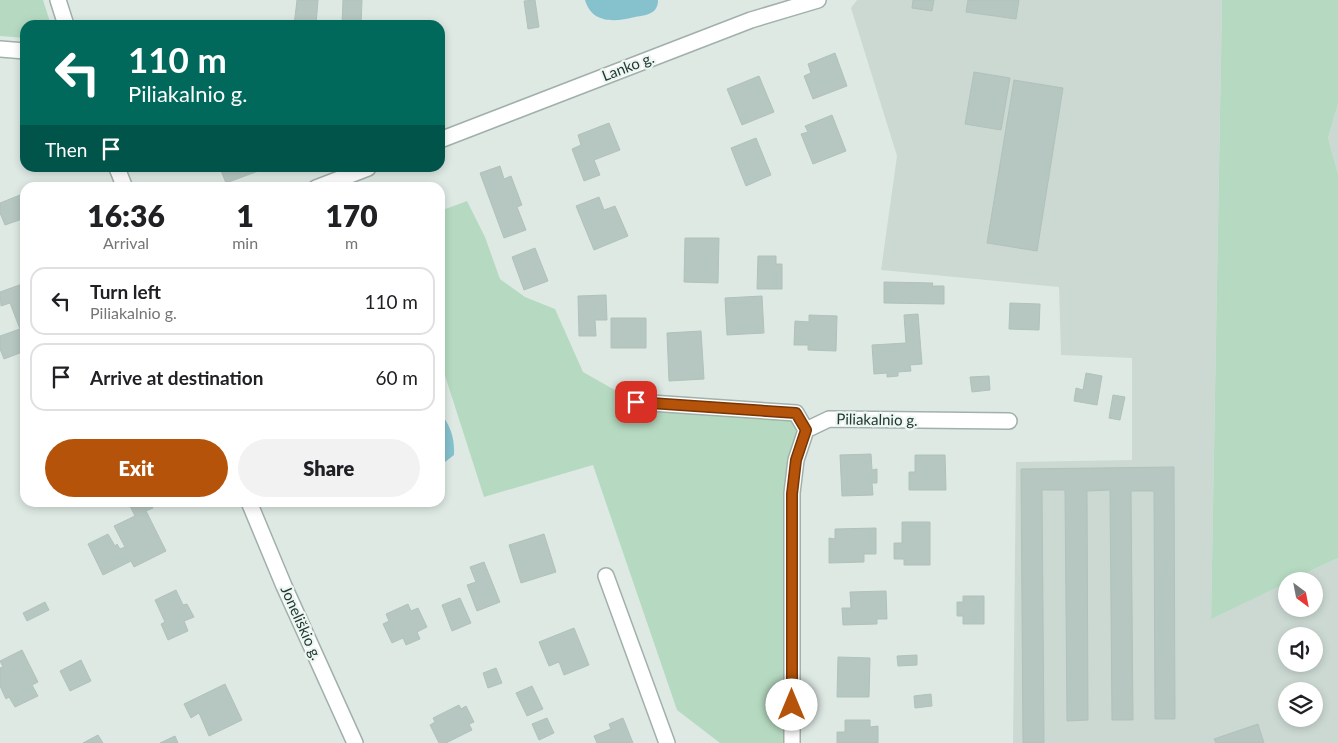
<!DOCTYPE html>
<html lang="en">
<head>
<meta charset="utf-8">
<style>
	:root { --surface:#fff; --page:#f2f2f2; --text:#202124; --muted:#757577; --line:#e0e0e0; --accent:#b45309 }
	body { margin:0; font-family:Lato,sans-serif; background:var(--page); color:var(--text); height:100vh; display:flex; flex-direction:column; font-size:19px; white-space:nowrap }
	* { box-sizing:border-box; margin:0 }
	p { font-size:16px; color:var(--muted) }
	.icon { flex:none; width:28px; height:28px; fill:none; stroke:currentColor; stroke-width:2; stroke-linecap:round; stroke-linejoin:round }
	.map { position:relative; flex:1; overflow:hidden }
	.panel { position:absolute; left:20px; top:182px; width:425px; height:325px; display:flex; flex-direction:column; background:var(--surface); border-radius:15px; box-shadow:0 2px 8px #0003 }
	.panel>* { flex:none }
	.top-card { position:absolute; left:20px; top:20px; width:425px; height:152px; border-radius:15px; box-shadow:0 2px 8px #0003; background:#00695c; color:#fff; overflow:hidden }
	.needle { width:32px; rotate:148deg }
	.controls { position:absolute; left:1278px; top:572px; display:grid; gap:10px }
	.controls a { display:grid; place-items:center; width:45px; height:45px; border-radius:50%; background:var(--surface); box-shadow:0 2px 8px #0003; font-size:25px }
	.pin { position:absolute; display:grid; place-items:center; width:42px; height:42px; color:#fff; margin:-21px; border-radius:10px; box-shadow:0 2px 8px #0006 }
	.me { position:absolute; width:55px; margin:-28px; rotate:0deg; stroke-linejoin:round; filter:drop-shadow(0 0 4px #0008) }
	.turn { display:flex; align-items:center; gap:18px; height:105px; padding:0 25px; font-size:22px }
	.turn .icon { width:65px; height:65px; stroke-width:2.5 }
	.turn b { display:block; font-size:35px; line-height:42px }
	.then { display:flex; align-items:center; height:48px; padding:0 25px; background:#0003; gap:10px; font-size:19px }
	.eta { display:flex; justify-content:space-evenly; align-items:center; height:85px; text-align:center }
	.eta b { font-size:30px; font-weight:800; line-height:35px }
	.primary-button { display:flex; gap:10px; margin-top:auto; padding:10px 25px }
	.primary-button a { flex:1; height:58px; border-radius:30px; background:var(--accent); color:#fff; font-size:20px; font-weight:800; line-height:58px; text-align:center }
	.primary-button a+a { background:var(--page); color:var(--text) }
	ul { padding:0; list-style:none }
	li { display:flex; align-items:center; gap:15px; height:68px; margin:0 10px 8px; padding:0 15px; border:2px solid var(--line); border-radius:15px }
	li div { flex:1 }
	li b { display:block; font-size:19px }
	li em { font-style:normal }
	.map>svg:first-child { display:block }
	.built { fill:#ccd9d3; fill-rule:evenodd }
	.green { fill:#b6dac1 }
	.water { fill:#86c1ce }
	.building { fill:#b6c6c0; stroke:#b0c2bb }
	.lines { fill:none; stroke-linecap:round; stroke-linejoin:round }
	.minor-casing { stroke:#a1b0ab; stroke-width:18 }
	.minor { stroke:#fff; stroke-width:15 }
	.route-casing { stroke:#753606; stroke-width:12 }
	.route { stroke:#b45309; stroke-width:9 }
	.labels { text-anchor:middle; stroke-width:4.5; stroke-linejoin:round; paint-order:stroke }
	.street-label { font-size:15px; fill:#203832; stroke:#eef6f2 }
</style>
</head>
<body>
<div class="map">
<svg width="1338" height="743" viewBox="0 0 1338 743">
	<rect width="100%" height="100%" fill="#dee9e4"/>
	<path class="built" d="M857 0H1222L1211 618 1286 583V609H1314V581H1289L1338 558V743H1013L1016 462 1132 460V358L1061 355 1059 287 881 270 897 156 851 8ZM1286 636H1314V664H1286ZM1286 691H1314V719H1286Z
		M1338 104V174L1328 138Z"/>
	<path class="green" d="M0 0H43L51 25H25V38L0 36Z
		M1222 0H1338V104L1328 138 1338 174V558L1289 581H1286V583L1211 619Z
		M467 201 485 237 500 279 525 297 555 309 583 372 636 402 796 413 806 430 796 460 792 743H720L677 710 593 465 484 497 440 360V211Z"/>
	<path class="water" d="M585 0H658C658 4 657 8 654 11 649 15 641 16 635 17 615 22 592 24 585 0Z
		M440 412C450 425 455 438 454 455L445 462 440 463Z"/>
	<path class="building" d="M297 0H318L316 25H294Z
		M343 0H362L361 25H342Z
		M535 0 539 27 528 29 524 1Z
		M913 0H934L932 11 912 8Z
		M968 0H1019L1016 19 966 12Z
		M835 53 847 86 813 99 804 76 811 73 808 64Z
		M974 72 1010 78 1001 130 965 124Z
		M759 76 774 112 742 125 727 89Z
		M1014 80 1063 88 1037 251 987 243Z
		M832 115 846 151 813 164 801 134 808 132 805 126Z
		M609 123 620 150 594 160 600 175 584 181 572 149 581 145 578 135Z
		M756 138 771 175 746 186 731 148Z
		M500 166 504 179 511 176 522 205 517 207 526 230 504 238 480 173Z
		M220 168H260L261 170 226 183Z
		M25 193V218L5 225 0 213V203Z
		M599 197 604 210 615 206 628 236 594 250 576 206Z
		M685 238H719L718 283 684 282Z
		M535 248 548 281 524 290 512 257Z
		M758 256H776V264H782V289H757Z
		M884 282 933 283 932 286H944V304L884 303Z
		M25 283V351L4 359 0 349V336L20 329 10 303 1 306 0 292Z
		M606 295 607 320H595L596 336H579L578 296Z
		M762 296 764 333 727 335 725 298Z
		M1010 303 1040 304 1039 330 1009 329Z
		M918 314 922 364 910 365 911 371 898 372V376L887 377V373L874 374 872 345 906 343 904 315Z
		M809 315 837 316 836 351 808 350V345H794L795 321 809 322Z
		M611 318H646V348H611Z
		M701 331 704 379 669 381 667 333Z
		M1086 373 1102 376 1097 405 1074 401 1076 388 1083 390Z
		M989 376 990 390 972 392 970 377Z
		M1113 395 1125 397 1120 420 1109 418Z
		M871 454 872 470 877 469V483H872L873 495 842 496 840 455Z
		M915 455H945L946 490H909V472H915Z
		M1174 467 1175 719H1155L1154 491H1131L1133 720H1112L1110 490 1087 491 1088 720 1067 721 1065 490H1042L1044 743H1023L1021 469Z
		M128 502H150L153 508 146 511 166 551 134 567 131 561 103 575 88 544 108 534 115 546 117 544 120 549 125 547 114 526 135 516Z
		M902 522H930V565H904V559H894V543H902Z
		M876 528V554H864V562L829 563V538L835 539V529Z
		M544 534 556 572 521 583 509 545Z
		M484 562 500 602 477 611 467 585 476 582 470 567Z
		M176 590 183 605 187 604 194 617 184 621 188 631 168 640 161 624 165 622 155 600Z
		M886 591 887 619H877V624L843 625 842 608H851L850 592Z
		M963 596H984V624H963V616H957V602H963Z
		M460 598 471 623 452 631 442 605Z
		M45 602 49 610 27 621 23 613Z
		M408 604 411 611 418 608 427 627 417 632 420 639 406 645 403 638 392 643 383 624 389 621 386 614Z
		M574 628 589 665 564 675 559 662 549 666 539 642Z
		M22 650 38 682 32 685 38 696 15 707 9 697 6 699 0 686V668L3 667 0 661Z
		M917 655V665L898 666 897 656Z
		M838 657 870 658 869 697H837Z
		M81 660 91 681 70 691 60 671Z
		M496 668 502 683 488 688 483 673Z
		M225 684 242 720 209 736 199 713 191 718 184 704Z
		M532 686 543 709 527 716 516 693Z
		M931 694 932 706 915 708 914 696Z
		M459 705 461 709 466 706 474 722 469 724 472 730 446 743H439L430 725 435 722 433 718Z
		M547 718 554 733 539 740 532 724Z
		M623 718 633 743H597L594 736 611 729 609 724Z
		M845 720H870V727L878 726V743H837V732H845Z
		M1258 724 1264 743H1216L1214 739Z
		M98 735 103 743H83Z
		M175 736 178 743H160Z"/>
	<g class="lines">
		<defs>
			<path id="minor" d="M58 0 66 25
				M0 49 25 51
				M440 140 751 20 818 0
				M117 168 125 188
				M316 188 368 168
				M636 402 796 413 806 430 829 419 1009 421
				M249 502 284 586 355 743
				M606 576 667 743
				M792 743V493L796 460 806 430"/>
		</defs>
		<use href="#minor" class="minor-casing"/>
		<use href="#minor" class="minor"/>
	</g>
	<g class="lines">
		<defs>
			<path id="route" d="M636 402 796 413 806 430 796 460 792 494V705"/>
		</defs>
		<use href="#route" class="route-casing"/>
		<use href="#route" class="route"/>
	</g>
	<g class="labels">
		<g class="street-label">
			<text transform="translate(628 67) rotate(-21)" y="5">Lanko g.</text>
			<text transform="translate(877 420) rotate(1)" y="5">Piliakalnio g.</text>
			<text transform="translate(301 623) rotate(66)" y="5">Joneliškio g.</text>
		</g>
	</g>
</svg>
<div class="controls">
<a><svg class="needle" viewBox="-14 -14 28 28"><path d="M0-13l5 13h-10z" fill="#e53935"/><path d="M0 13l5-13h-10z" fill="#757577"/></svg></a>
<a><svg class="icon" aria-label="sound" viewBox="0 0 24 24"><path d="M4 9h4l5-4v14l-5-4H4zM17 9q2 3 0 6"/></svg></a>
<a><svg class="icon" aria-label="layers" viewBox="0 0 24 24"><path d="M12 4l9 5-9 5-9-5zM3 14l9 5 9-5"/></svg></a>
</div>
<div class="pin" style="left:636px;top:402px;background:#d93025"><svg class="icon" aria-label="arrive" viewBox="0 0 24 24"><path d="M6 21V4h12l-3 4 3 4H6"/></svg></div>
<svg class="me" style="left:792px;top:705px" viewBox="-20 -20 40 40"><circle r="19" fill="#fff"/><path d="M0-13L10 11 0 6-10 11z" fill="#b45309"/></svg>
<div class="top-card">
<div class="turn"><svg class="icon" aria-label="left" viewBox="0 0 24 24"><path d="M17 20v-9H6M10 6l-5 5 5 5"/></svg><div><b>110 m</b>Piliakalnio g.</div></div>
<div class="then">Then<svg class="icon" aria-label="arrive" viewBox="0 0 24 24"><path d="M6 21V4h12l-3 4 3 4H6"/></svg></div>
</div>
<section class="panel">
<div class="eta">
<div><b>16:36</b><p>Arrival</p></div>
<div><b>1</b><p>min</p></div>
<div><b>170</b><p>m</p></div>
</div>
<ul>
<li><svg class="icon" aria-label="left" viewBox="0 0 24 24"><path d="M17 20v-9H6M10 6l-5 5 5 5"/></svg><div><b>Turn left</b><p>Piliakalnio g.</p></div><em>110 m</em></li>
<li><svg class="icon" aria-label="arrive" viewBox="0 0 24 24"><path d="M6 21V4h12l-3 4 3 4H6"/></svg><div><b>Arrive at destination</b></div><em>60 m</em></li>
</ul>
<div class="primary-button"><a>Exit</a><a>Share</a></div>
</section>
</div>
</body>
</html>
